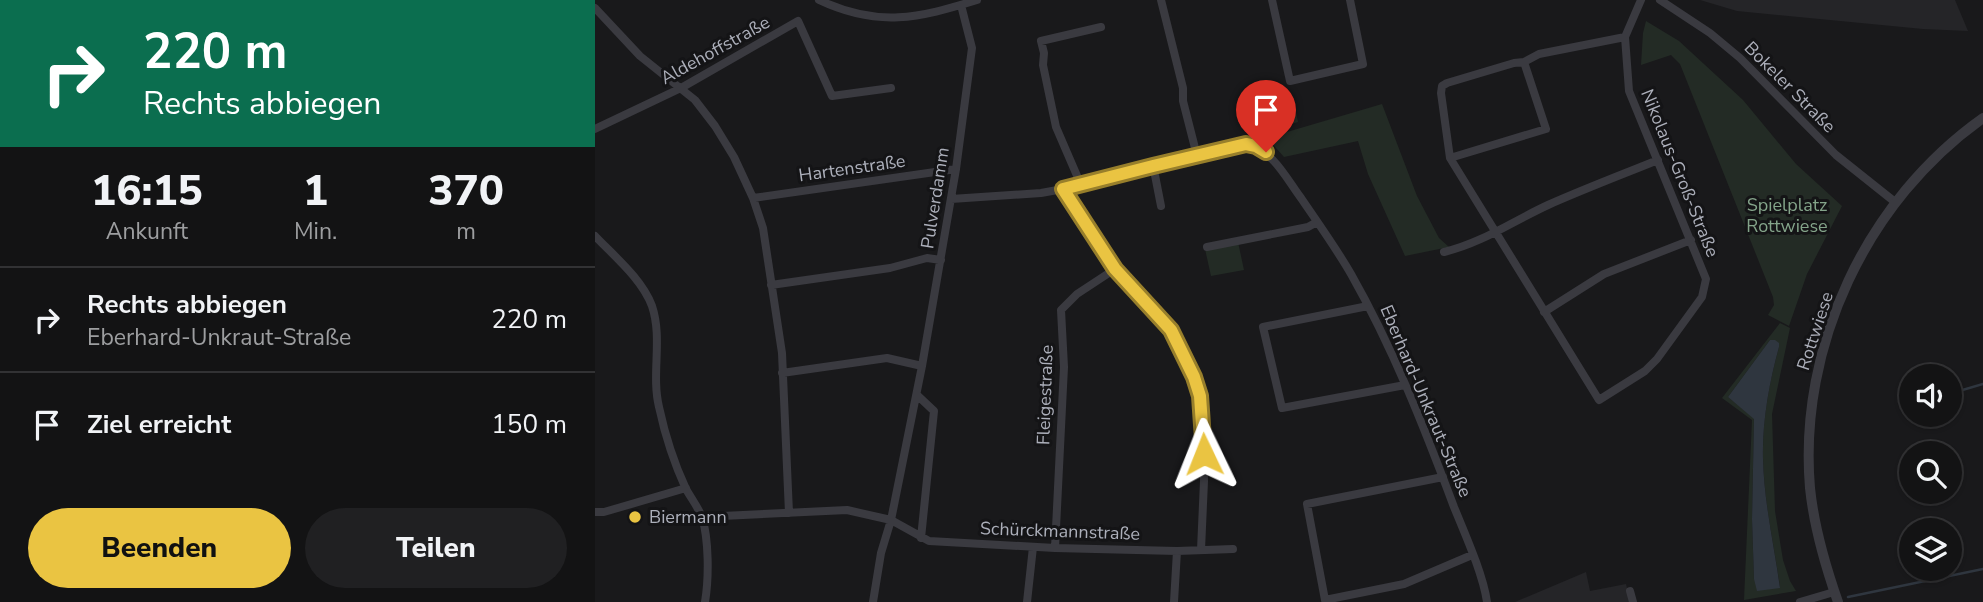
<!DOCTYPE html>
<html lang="de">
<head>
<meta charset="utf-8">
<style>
	:root { --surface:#131314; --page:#202022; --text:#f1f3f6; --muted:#9d9ea0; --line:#323234; --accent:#eac442 }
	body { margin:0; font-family:"Nunito Sans",sans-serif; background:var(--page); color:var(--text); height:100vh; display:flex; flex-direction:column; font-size:26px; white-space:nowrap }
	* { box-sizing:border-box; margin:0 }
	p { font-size:23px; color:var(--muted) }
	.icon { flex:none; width:38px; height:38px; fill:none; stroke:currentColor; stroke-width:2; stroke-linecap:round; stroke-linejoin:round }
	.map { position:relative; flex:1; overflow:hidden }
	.details { display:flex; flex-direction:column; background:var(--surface); width:595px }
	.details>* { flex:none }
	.top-card { background:#0b6e4f; color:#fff; overflow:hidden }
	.controls { position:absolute; left:1304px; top:364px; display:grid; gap:14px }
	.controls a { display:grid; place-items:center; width:63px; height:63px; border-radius:50%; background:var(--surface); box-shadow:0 2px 5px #0004,0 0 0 2px var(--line); font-size:35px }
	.pin { position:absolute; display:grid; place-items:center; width:60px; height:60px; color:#fff; margin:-72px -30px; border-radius:50% 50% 50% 0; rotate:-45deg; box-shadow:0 0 7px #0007 }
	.pin .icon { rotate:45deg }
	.me { position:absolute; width:77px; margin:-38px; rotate:358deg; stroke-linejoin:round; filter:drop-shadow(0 0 5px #0008) }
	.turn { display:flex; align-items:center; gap:24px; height:147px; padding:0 28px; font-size:32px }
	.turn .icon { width:91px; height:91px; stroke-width:2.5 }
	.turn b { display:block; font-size:49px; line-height:60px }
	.eta { display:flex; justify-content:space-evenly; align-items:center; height:119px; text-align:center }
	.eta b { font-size:42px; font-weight:800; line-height:49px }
	.cta { display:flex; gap:14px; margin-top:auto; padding:14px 28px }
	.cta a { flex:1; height:80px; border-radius:42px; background:var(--accent); color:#111; font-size:28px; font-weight:800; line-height:80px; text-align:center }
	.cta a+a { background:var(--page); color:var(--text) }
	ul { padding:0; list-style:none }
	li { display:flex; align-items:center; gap:21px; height:105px; padding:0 28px; border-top:2px solid var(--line) }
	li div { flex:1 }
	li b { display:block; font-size:26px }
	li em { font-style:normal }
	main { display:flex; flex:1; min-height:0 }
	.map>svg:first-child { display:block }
	.built { fill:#252528 }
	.green { fill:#232b25; fill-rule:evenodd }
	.water { fill:#2f363f }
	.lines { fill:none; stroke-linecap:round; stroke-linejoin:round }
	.stream { stroke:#2f363f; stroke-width:2.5 }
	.minor { stroke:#3a3a40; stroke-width:8 }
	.tertiary { stroke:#3a3a40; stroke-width:10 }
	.route-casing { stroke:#987f2b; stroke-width:18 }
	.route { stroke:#eac442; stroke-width:12 }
	.poi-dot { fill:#eac442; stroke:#141416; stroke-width:2.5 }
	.labels { text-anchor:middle; stroke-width:6; stroke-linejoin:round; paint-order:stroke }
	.street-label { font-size:18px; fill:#acafba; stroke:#141416 }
	.park-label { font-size:18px; fill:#84a48a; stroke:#141416 }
	.poi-label { font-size:18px; fill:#acafba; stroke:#141416; text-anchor:start }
</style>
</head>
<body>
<main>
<section class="details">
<div class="top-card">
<div class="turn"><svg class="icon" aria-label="right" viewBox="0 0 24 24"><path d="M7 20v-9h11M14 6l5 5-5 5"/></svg><div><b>220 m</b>Rechts abbiegen</div></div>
</div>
<div class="eta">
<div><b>16:15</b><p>Ankunft</p></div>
<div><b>1</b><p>Min.</p></div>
<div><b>370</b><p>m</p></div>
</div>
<ul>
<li><svg class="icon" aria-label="right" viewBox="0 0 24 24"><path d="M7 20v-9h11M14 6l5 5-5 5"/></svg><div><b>Rechts abbiegen</b><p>Eberhard-Unkraut-Straße</p></div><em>220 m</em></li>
<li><svg class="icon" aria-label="arrive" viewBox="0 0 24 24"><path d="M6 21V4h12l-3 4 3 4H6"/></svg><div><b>Ziel erreicht</b></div><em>150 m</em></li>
</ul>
<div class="cta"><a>Beenden</a><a>Teilen</a></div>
</section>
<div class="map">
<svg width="1388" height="602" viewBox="0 0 1388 602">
	<rect width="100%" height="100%" fill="#19191b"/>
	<path class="built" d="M1105 0H1360L1373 31 1328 29 1142 11Z
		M991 572 995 591 1031 584 1035 602H920Z"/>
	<path class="green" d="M1051 21 1084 41 1148 100 1201 164 1247 206 1212 274 1194 326 1173 315 1179 305 1178 297 1085 64 1076 55 1046 65 1048 33Z
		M698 98 703 122 656 136 650 109Z
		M787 104 822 196 844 238 854 247 810 256 773 174 763 141 689 157 672 138Z
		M643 242 649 270 616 276 610 249Z
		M1185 323 1195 328 1177 414 1180 511 1188 560 1195 581 1201 591 1149 600 1157 420 1127 398ZM1175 340 1184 347C1174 383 1167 422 1168 459 1169 502 1179 545 1185 587L1159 579 1157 519 1159 418 1133 397Z"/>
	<path class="water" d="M1175 340H1180L1184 343V347C1174 383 1167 423 1168 459 1169 502 1179 545 1185 588L1162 591 1159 579 1157 519 1159 419 1133 397Z"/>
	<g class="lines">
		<path class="stream" d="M1354 394 1388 384
			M1253 597 1388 569"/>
		<path class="minor" d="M224 0C283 28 324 18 382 0
			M566 0 588 88V101L600 148
			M677 0 695 81 768 64 755 0
			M1065 0 1115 33 1145 58 1241 155 1300 202
			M0 8 45 56 100 100 120 126 139 157 158 198 168 228 187 353 194 513
			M1030 37 944 54 929 62 919 63 852 83 847 86 846 93 855 158 1004 400 1050 371 1062 359 1107 297 1111 279 1034 91 1030 37 1046 0
			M0 129 86 88 203 21 237 96 296 88
			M855 158 951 129 929 62
			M558 165 566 206
			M486 185 461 127 448 65 449 53 446 41 506 27
			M468 189 520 269 576 329 599 377 605 396 608 428 609 481 606 550
			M158 198 361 169
			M356 199 446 193 468 189 558 165 651 144C678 150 691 178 706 198 723 223 741 248 756 274 798 348 829 427 859 507 870 534 888 574 892 602
			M0 236C19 256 47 279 57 306 68 339 56 374 64 407 70 435 79 463 91 489 96 498 103 507 107 517 114 540 114 578 110 602
			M612 247 713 227 722 222
			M849 252C887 243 918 221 953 205 989 189 1026 175 1063 160
			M176 285 295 268 332 258 346 260
			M773 306 668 327 687 408 810 385
			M949 312 1009 274 1096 240
			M187 373 292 358 327 366
			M322 395 339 411 326 538
			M848 477 712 504 730 600 809 584 877 555
			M0 512H9L91 488
			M106 517 252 510 296 520 334 541 460 548 582 551 638 549
			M460 548 469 367 466 310 482 294 520 269
			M1035 591 1038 602
			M278 602 286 553 296 520 327 366 361 169 377 48 366 5
			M432 602 438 547
			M579 602 582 551
			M1205 602 1239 592"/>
		<path class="tertiary" d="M1243 602C1230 565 1219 527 1215 488 1203 346 1272 200 1388 118"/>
	</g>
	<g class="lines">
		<defs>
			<path id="route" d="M609 454 605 396 599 377 576 330 520 269 468 189 558 166 651 144 661 146 671 152"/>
		</defs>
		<use href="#route" class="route-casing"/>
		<use href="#route" class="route"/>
	</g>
	<circle class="poi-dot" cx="40" cy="517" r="7"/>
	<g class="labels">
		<g class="street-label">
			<text transform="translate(120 50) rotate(-29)" y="6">Aldehoffstraße</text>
			<text transform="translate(1195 87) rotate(45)" y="6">Bokeler Straße</text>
			<text transform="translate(257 168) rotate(-8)" y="6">Hartenstraße</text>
			<text transform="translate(1085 173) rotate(68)" y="6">Nikolaus-Groß-Straße</text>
			<text transform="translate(340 198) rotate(-81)" y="6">Pulverdamm</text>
			<text transform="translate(1220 331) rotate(-72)" y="6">Rottwiese</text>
			<text transform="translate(450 395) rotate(-88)" y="6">Fleigestraße</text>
			<text transform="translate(831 401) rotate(67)" y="6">Eberhard-Unkraut-Straße</text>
			<text transform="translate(465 531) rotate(2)" y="6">Schürckmannstraße</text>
		</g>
		<g class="park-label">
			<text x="1192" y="211">Spielplatz<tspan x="1192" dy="21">Rottwiese</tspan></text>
		</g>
		<g class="poi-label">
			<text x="54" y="523">Biermann</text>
		</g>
	</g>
</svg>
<div class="controls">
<a><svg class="icon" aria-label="sound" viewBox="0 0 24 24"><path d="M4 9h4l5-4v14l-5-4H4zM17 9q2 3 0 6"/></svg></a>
<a><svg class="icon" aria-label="search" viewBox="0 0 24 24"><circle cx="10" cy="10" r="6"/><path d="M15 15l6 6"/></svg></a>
<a><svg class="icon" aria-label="layers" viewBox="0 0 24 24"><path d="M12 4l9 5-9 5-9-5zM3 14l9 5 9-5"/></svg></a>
</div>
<div class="pin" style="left:671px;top:152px;background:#d93025"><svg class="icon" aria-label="arrive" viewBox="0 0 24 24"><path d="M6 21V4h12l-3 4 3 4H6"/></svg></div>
<svg class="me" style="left:609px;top:454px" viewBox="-20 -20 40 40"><path d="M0-17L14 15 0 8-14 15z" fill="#eac442" stroke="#fff" stroke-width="4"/></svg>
</div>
</main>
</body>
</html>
